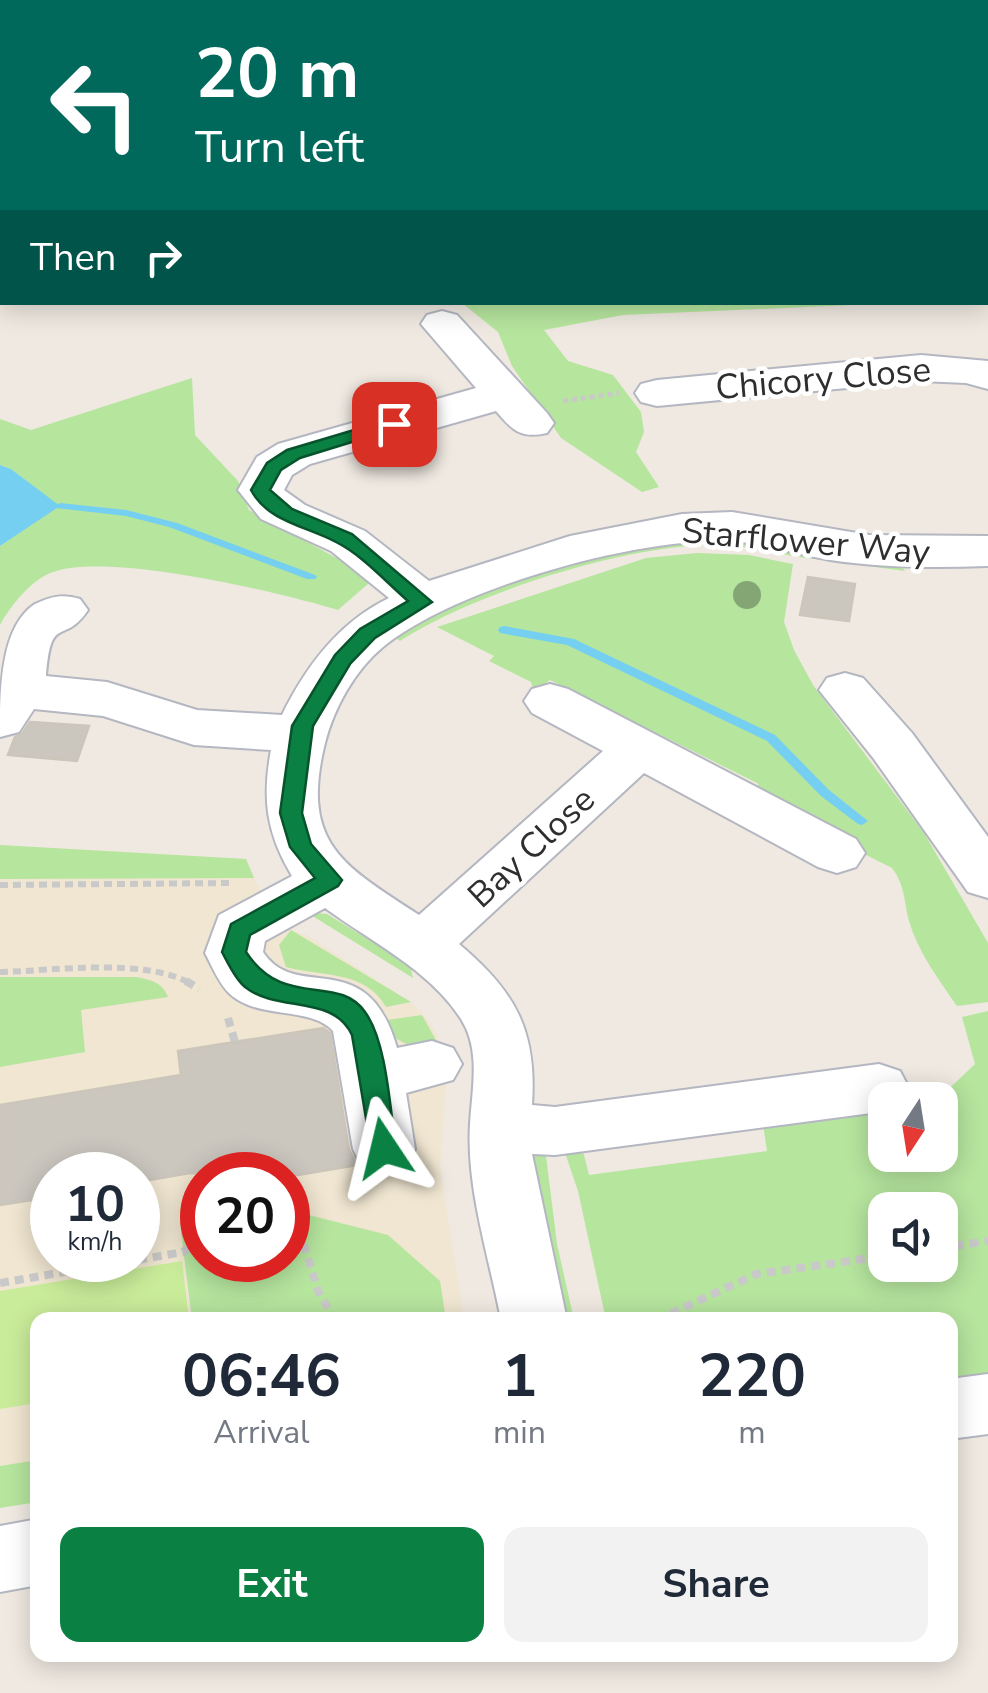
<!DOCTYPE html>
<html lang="en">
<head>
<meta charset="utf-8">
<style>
	:root { --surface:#fff; --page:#f2f2f3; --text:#1f2937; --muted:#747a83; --accent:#0b8043 }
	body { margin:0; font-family:"Nunito Sans",sans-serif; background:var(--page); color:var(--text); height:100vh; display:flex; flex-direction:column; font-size:38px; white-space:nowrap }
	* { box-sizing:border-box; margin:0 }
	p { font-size:32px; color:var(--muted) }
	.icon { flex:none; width:55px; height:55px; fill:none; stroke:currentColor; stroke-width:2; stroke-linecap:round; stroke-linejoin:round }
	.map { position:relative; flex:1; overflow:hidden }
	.details { position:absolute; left:30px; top:1312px; width:928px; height:350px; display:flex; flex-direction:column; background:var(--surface); border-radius:20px; box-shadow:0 5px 25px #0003 }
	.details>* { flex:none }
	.hud { position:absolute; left:0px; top:0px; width:990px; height:305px; box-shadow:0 5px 25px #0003; background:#00695c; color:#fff; overflow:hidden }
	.needle { width:65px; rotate:192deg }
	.tools { position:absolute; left:868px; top:1082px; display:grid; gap:20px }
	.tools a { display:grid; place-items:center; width:90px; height:90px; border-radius:20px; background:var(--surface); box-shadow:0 5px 25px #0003; font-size:50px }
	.speed { position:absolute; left:30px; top:1152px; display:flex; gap:20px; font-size:50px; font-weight:700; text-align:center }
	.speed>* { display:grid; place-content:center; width:130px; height:130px; border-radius:50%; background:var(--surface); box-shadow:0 5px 25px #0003; line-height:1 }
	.speed small { font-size:25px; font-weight:400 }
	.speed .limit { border:15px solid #d22; background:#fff; color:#111 }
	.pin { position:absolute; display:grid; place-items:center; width:85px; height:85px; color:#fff; margin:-42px; border-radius:20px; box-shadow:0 5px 15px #0006 }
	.me { position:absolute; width:110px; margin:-55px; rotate:350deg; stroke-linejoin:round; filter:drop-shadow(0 0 8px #0008) }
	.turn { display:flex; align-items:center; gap:35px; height:210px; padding:0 30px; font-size:45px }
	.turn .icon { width:130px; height:130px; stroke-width:2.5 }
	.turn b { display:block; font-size:70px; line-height:85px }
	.then { display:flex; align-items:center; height:95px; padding:0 30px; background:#0003; gap:20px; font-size:38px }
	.eta { display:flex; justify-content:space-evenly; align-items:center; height:170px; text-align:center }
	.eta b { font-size:60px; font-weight:700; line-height:70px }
	.primary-button { display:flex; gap:20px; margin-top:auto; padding:20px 30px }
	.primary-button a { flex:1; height:115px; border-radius:20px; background:var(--accent); color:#fff; font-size:40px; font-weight:700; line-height:115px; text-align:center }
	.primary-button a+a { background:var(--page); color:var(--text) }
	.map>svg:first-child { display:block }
	.education { fill:#f0e6d1; fill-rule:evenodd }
	.green { fill:#b6e59e; fill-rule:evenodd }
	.pitch { fill:#c9ec9a }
	.water { fill:#75cff0 }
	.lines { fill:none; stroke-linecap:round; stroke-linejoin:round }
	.stream { fill:#75cff0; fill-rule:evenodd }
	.building { fill:#cbc7bf; stroke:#cbc5ba; stroke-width:2.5 }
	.minor-casing { stroke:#b4b7c1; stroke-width:4 }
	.path-far2 { stroke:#c9c9c9; stroke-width:5; stroke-dasharray:5 4; stroke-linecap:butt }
	.path-far1 { stroke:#c9c9c9; stroke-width:6; stroke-dasharray:8 5; stroke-linecap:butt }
	.path { stroke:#c9c9c9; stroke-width:8; stroke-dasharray:9 6; stroke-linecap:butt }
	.minor { fill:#fff; fill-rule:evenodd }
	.tree { fill:#84a574 }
	.route { fill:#0b8043; stroke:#07532c; stroke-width:2.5 }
	.labels { text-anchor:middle; stroke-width:9; stroke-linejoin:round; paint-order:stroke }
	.street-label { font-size:35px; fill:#2e2e2e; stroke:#fff }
</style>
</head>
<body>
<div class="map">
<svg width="988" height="1693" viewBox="0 0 988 1693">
	<rect width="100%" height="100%" fill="#efe9e1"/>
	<path class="education" d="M0 845 246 859 264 899 291 930 307 935 411 1002 427 1019 438 1036 446 1081 440 1167 464 1320H38L37 1460 0 1466ZM52 1175H138V1260H52ZM202 1175H288V1260H202Z"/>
	<path class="green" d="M462 303H897L623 315 544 330 568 361 613 375 641 412 644 432 636 452 659 487 642 492 561 438 512 366 498 332Z
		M192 378 195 435 238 481 249 510 340 560 369 583 338 610C278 592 109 552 53 572 32 579 10 606 0 625V546L59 506 11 469 0 465V419L31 430Z
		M703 538 754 542 901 565 905 571C870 566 835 562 799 557 775 553 749 546 724 545 634 542 475 592 400 641L393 636C486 580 596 551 703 538Z
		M697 553 749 555 793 564 784 622 794 650 813 685 924 833 988 943V1002L957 1006C939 980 918 952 909 921 904 901 905 885 892 868L749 796 759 784 550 680 534 692 531 682 489 661 494 656 437 627 646 558Z
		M0 845 246 859 254 878 0 879Z
		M306 912 327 914 410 965 413 978Z
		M291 930 411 1002 386 1007C365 970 323 977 286 967L279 945Z
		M0 977H136C151 980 162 982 168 997L81 1010 85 1052 0 1067Z
		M988 1011V1377L950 1383V1320H606L578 1191 562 1144 581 1143 589 1175 767 1151 763 1124 885 1112V1155H940L937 1100 975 1064 962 1017ZM885 1210H940V1265H885Z
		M422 1015 441 1049C413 1047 397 1046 380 1021Z
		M545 1148 557 1244 574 1320H562L531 1153Z
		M301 1213 388 1235 440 1281 446 1320H192L181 1232 202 1228V1260H288V1215Z
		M37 1460V1502L0 1508V1466Z"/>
	<path class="pitch" d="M182 1261 189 1320H38L37 1403 0 1409V1291Z"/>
	<path class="water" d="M0 465 11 469 60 506 0 546Z"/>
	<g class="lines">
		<path class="stream" d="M60 503 126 510 177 523 315 575 317 577 315 579H307L169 527 126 516 56 508 55 506Z
			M504 626 574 639 775 735 829 790 868 821 862 825 858 824 821 796 767 741 567 645 500 633 498 630 500 627Z"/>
	</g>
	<path class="building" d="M808 577 855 584 849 621 800 615Z
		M30 722 89 726 77 761 8 755 15 737 22 734Z
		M323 1028 330 1033 349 1150 357 1165 298 1175 190 1173 138 1182V1175H52V1197L0 1205V1105L181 1075 178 1051Z"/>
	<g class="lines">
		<defs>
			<path id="minor" d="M148 0H184V2H149Z
				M403 0H436L438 2H402Z
				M613 0H649L651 2H615Z
				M0 93H2V115H0Z
				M0 263 2 264V289H0Z
				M442 311 457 315 547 413 554 423 547 433C521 439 512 430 496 411L310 464 292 475 284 490 305 505 365 531 429 581 570 536 682 514 732 512 869 535 988 536V566C935 568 882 568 830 560 793 554 756 540 718 541 627 541 454 589 383 647 355 670 334 708 325 743 300 844 343 865 419 915L603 751 532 713 524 701 532 689 550 684 568 689 856 839 865 853 856 867 837 873 818 867 644 773 459 944C516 992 537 1031 532 1105L555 1107 879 1064 900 1071 909 1088 903 1100H885V1110L879 1112 555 1155 532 1154 567 1320H501C489 1256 466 1189 470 1124 472 1089 481 1050 461 1019 430 970 370 941 325 908L265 941 263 952C297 1004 367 942 397 1048L432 1041 453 1048 462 1064 453 1080 406 1093 415 1149 406 1167 384 1174 362 1167 353 1149 333 1031C311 1006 258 1020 230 994 219 984 212 966 205 953L219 915 292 876C266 833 262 798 271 750L194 745 103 716 34 709 19 732 0 737C0 690 0 627 35 604 52 596 63 594 80 599L88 610C63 647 51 612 46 676L107 682 197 710 282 715C306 666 339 622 389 598L331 551 261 519 238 490 257 457 278 444 476 388 421 324 427 315Z
				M921 355 988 361V389L966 383 921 381 657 406 641 402 635 393 641 384 657 380Z
				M845 673 863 678 912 733 988 837V898L968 892 874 759 819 690 827 678Z
				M988 1374V1434L950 1439V1379Z
				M38 1519V1585L0 1592V1526Z"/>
		</defs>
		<use href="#minor" class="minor-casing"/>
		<path class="path-far2" d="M563 401 619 393"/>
		<path class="path-far1" d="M0 885 232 883
			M0 972C53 971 146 957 191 984"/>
		<path class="path" d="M186 981 199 989
			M228 1018 235 1042
			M288 1226 298 1225 318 1291 335 1320
			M940 1248 988 1241
			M138 1260 183 1252 202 1237
			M0 1283 135 1260
			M657 1320 756 1274 885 1256"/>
		<use href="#minor" class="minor"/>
	</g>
	<circle class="tree" cx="747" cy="595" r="14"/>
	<path class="route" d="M394 418 404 424 401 427 300 458 281 470 270 490 292 509 352 534 432 602 375 638 350 664 313 726 302 813 311 844 342 880 338 886 250 935 246 952C284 1010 338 973 365 1012 387 1042 390 1111 396 1148L393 1156H374L371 1148 352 1035C333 994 278 1013 245 987 235 979 228 963 222 952L231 924 315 878 290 847 280 813 292 726 335 655 360 629 408 601C386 582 362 555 336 542 306 526 268 522 251 490L267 463 287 450Z"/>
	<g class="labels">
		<g class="street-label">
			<text transform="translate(823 378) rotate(-5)" y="12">Chicory Close</text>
			<text transform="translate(806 541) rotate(5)" y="12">Starflower Way</text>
			<text transform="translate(531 847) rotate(-43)" y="12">Bay Close</text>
		</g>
	</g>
</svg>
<div class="tools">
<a><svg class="needle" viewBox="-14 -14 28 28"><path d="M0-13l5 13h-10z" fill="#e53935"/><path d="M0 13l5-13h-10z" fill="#747a83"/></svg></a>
<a><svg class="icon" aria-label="sound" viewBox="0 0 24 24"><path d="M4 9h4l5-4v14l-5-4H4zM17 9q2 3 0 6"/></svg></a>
</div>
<div class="speed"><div>10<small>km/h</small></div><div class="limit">20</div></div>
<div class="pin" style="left:394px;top:424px;background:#d93025"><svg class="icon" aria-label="arrive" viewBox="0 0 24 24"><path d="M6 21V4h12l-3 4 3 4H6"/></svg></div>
<svg class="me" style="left:384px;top:1148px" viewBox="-20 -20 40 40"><path d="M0-17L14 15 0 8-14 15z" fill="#0b8043" stroke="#fff" stroke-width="4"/></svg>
<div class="hud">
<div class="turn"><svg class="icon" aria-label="left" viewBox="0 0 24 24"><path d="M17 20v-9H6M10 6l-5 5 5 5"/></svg><div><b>20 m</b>Turn left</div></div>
<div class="then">Then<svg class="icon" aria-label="right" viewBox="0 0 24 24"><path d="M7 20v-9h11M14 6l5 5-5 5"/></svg></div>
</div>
<section class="details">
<div class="eta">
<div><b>06:46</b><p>Arrival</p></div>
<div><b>1</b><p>min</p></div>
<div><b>220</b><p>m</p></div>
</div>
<div class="primary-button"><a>Exit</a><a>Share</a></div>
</section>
</div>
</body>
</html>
